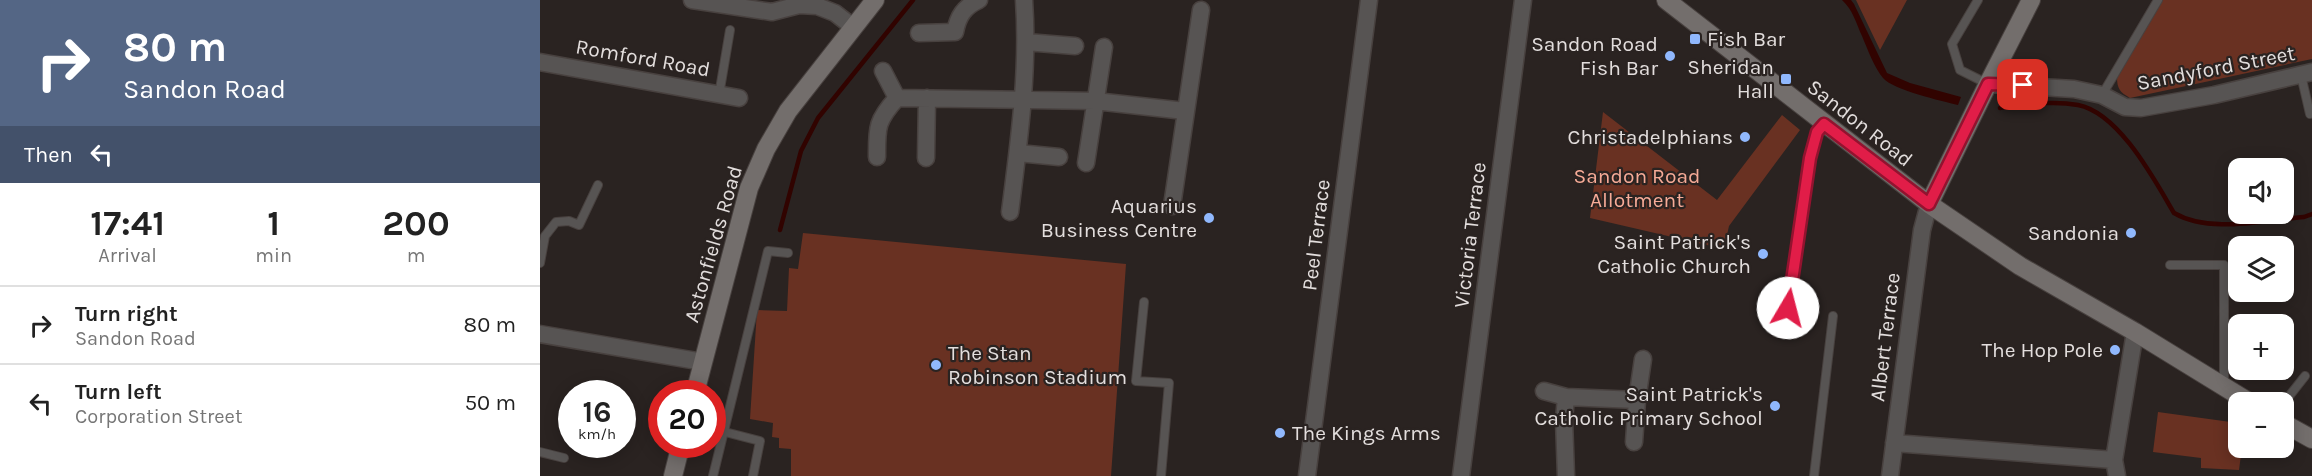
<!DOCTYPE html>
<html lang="en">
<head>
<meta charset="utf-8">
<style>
	:root { --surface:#fff; --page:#f2f2f2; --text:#222; --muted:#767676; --line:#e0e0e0 }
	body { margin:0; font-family:Karla,sans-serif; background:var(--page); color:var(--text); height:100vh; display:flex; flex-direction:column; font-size:22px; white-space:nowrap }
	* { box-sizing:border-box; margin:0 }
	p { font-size:20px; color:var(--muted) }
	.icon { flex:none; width:33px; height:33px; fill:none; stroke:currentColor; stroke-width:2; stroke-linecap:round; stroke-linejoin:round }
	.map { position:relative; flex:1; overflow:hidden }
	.details { display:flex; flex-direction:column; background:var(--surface); width:540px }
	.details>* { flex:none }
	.hud { background:#546685; color:#fff; overflow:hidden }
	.fabs { position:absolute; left:1688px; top:158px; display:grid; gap:12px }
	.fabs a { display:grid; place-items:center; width:66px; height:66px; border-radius:12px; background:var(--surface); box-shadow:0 3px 15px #0003; font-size:30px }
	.speed { position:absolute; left:18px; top:380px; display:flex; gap:12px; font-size:30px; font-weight:700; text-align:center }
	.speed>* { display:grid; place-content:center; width:78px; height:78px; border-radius:50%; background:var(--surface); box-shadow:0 3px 15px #0003; line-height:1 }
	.speed small { font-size:15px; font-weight:400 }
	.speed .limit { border:9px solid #d22; background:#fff; color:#111 }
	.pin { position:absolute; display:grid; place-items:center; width:51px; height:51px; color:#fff; margin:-26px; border-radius:12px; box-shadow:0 3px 9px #0006 }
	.me { position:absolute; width:66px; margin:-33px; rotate:8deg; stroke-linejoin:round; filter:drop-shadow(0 0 4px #0008) }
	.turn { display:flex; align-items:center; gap:21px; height:126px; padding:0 24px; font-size:27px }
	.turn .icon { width:78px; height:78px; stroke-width:2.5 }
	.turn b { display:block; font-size:42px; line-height:51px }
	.then { display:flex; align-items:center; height:57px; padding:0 24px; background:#0003; gap:12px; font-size:22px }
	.eta { display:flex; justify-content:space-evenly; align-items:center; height:102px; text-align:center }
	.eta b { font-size:36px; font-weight:700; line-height:42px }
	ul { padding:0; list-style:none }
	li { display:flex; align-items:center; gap:18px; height:78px; padding:0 24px; border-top:2px solid var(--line) }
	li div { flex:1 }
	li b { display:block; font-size:22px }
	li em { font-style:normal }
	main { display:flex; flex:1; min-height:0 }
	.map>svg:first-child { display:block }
	.green { fill:#693122 }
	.water { fill:#310300 }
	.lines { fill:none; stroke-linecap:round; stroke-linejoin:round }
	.stream { stroke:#310300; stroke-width:4.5 }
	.lane-casing { stroke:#48413f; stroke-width:10 }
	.street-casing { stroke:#48413f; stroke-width:19 }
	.secondary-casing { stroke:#48413f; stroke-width:20 }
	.lane { stroke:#575453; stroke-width:8 }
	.street { stroke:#575453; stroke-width:16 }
	.secondary { stroke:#736e6c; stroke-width:18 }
	.route-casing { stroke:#92132f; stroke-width:15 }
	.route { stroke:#e11d48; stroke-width:10 }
	.poi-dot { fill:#90b8fd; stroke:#2a2321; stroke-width:2 }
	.labels { text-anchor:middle; stroke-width:4.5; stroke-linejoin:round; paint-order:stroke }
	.poi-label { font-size:21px; fill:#e3dedd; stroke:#2a2321; text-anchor:end }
	.street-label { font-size:21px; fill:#e3dedd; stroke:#2a2321 }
	.park-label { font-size:21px; fill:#f7ab97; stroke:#2a2321 }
</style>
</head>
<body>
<main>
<section class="details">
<div class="hud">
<div class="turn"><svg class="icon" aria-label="right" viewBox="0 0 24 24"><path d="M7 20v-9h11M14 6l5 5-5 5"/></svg><div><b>80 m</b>Sandon Road</div></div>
<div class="then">Then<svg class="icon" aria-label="left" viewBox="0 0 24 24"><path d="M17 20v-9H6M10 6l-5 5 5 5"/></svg></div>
</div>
<div class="eta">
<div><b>17:41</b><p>Arrival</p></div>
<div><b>1</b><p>min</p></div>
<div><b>200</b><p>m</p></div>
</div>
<ul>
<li><svg class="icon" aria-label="right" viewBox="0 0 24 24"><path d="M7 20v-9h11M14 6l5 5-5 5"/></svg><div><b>Turn right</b><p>Sandon Road</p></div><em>80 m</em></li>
<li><svg class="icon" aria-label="left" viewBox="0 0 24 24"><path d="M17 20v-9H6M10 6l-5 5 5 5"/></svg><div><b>Turn left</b><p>Corporation Street</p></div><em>50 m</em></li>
</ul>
</section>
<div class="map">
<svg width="1772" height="476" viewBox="0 0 1772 476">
	<rect width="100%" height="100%" fill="#2a2321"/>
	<path class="green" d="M1316 0H1367L1340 50Z
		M1622 0H1772V59L1590 98C1580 92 1577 89 1577 77Z
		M1063 112 1177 200 1242 115 1260 130 1189 226 1184 249 1050 218Z
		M263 233 586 264 571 476H251V449L239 448V438L232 437 233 423 210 419 217 310 247 311 249 268 258 269Z
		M1618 412 1698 423V447H1702L1699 470 1661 468V458L1613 452Z"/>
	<path class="water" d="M1302 0H1311L1314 4 1347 73 1370 83 1421 97 1418 105C1402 101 1353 90 1343 78 1335 69 1327 48 1322 36 1316 23 1313 10 1302 0Z"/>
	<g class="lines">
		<path class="stream" d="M1460 108C1486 105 1511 100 1538 105 1579 113 1614 179 1634 213 1670 234 1723 220 1764 217L1772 214
			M240 230 261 151 278 118 373 0"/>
		<defs>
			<path id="lane" d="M1438 0 1412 44 1420 70 1448 84
				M1761 75 1770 114
				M179 95 190 30
				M1562 95 1618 0
				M0 263 5 236 16 222 29 221 39 225 58 185
				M1630 265H1684V387
				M604 302 596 381 629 383 621 476
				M1248 307 1270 158 1277 132 1284 124
				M1743 404 1765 376
				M172 426 185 428
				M185 432 220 441 213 476
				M0 452 24 458
				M173 476 228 251 248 253
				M1274 476 1293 316"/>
			<path id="street" d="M152 0 232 12 259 5 277 6 295 13 313 27
				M379 33 415 32C418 16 424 7 439 0
				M486 42 535 46
				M0 62 199 98
				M343 71 357 98
				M1448 84 1534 89 1562 95 1585 107 1601 108 1674 95 1772 72
				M478 153 519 157
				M337 157C337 128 336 121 357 98L555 101 645 111
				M386 158 387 98
				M546 163 564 47
				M632 206 661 10
				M470 212C479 142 489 70 484 0
				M0 334 163 362
				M1004 391 1026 397
				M1094 442 1097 400
				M1354 443 1574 460
				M767 476 829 0
				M921 476 983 0
				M1026 476 1024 420 1026 397 1097 400 1103 359
				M1350 476 1382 230 1389 204
				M1577 476 1574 460 1595 332"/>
			<path id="secondary" d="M1126 0 1389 204 1480 266 1595 332 1709 402
				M1389 204 1448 84 1491 0
				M155 393 209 188 226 149 248 111 335 0
				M1743 423 1772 439
				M133 476 141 444"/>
		</defs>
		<use href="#lane" class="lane-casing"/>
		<use href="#street" class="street-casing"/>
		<use href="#secondary" class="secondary-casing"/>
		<use href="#lane" class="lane"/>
		<use href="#street" class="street"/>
		<use href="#secondary" class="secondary"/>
	</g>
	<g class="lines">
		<defs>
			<path id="route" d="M1248 308 1270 158 1277 132 1284 124 1389 204 1448 84 1483 85"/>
		</defs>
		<use href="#route" class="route-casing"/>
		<use href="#route" class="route"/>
	</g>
	<g class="poi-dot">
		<rect x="1149" y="33" width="12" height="12" rx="3"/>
		<circle cx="1130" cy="56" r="6"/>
		<rect x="1240" y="73" width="12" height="12" rx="3"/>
		<circle cx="1205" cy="137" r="6"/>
		<circle cx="669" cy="218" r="6"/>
		<circle cx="1591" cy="233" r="6"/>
		<circle cx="1223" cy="254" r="6"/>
		<circle cx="1575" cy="350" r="6"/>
		<circle cx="396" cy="365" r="6"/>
		<circle cx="1235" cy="406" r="6"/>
		<circle cx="740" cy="433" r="6"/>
	</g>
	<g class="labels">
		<g class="poi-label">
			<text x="1167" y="46" text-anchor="start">Fish Bar</text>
			<text x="1118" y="51">Sandon Road<tspan x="1118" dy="24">Fish Bar</tspan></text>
			<text x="1234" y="74">Sheridan<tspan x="1234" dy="24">Hall</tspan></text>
			<text x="1193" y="144">Christadelphians</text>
			<text x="657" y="213">Aquarius<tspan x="657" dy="24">Business Centre</tspan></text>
			<text x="1579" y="240">Sandonia</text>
			<text x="1211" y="249">Saint Patrick's<tspan x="1211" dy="24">Catholic Church</tspan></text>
			<text x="1563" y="357">The Hop Pole</text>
			<text x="408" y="360" text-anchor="start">The Stan<tspan x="408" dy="24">Robinson Stadium</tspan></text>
			<text x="1223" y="401">Saint Patrick's<tspan x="1223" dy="24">Catholic Primary School</tspan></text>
			<text x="752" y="440" text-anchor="start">The Kings Arms</text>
		</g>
		<g class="street-label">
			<text transform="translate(103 58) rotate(10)" y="7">Romford Road</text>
			<text transform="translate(1676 68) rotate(-11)" y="7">Sandyford Street</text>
			<text transform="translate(1320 123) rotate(38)" y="7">Sandon Road</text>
			<text transform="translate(776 235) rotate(-83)" y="7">Peel Terrace</text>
			<text transform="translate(930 235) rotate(-83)" y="7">Victoria Terrace</text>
			<text transform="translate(173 244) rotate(-74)" y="7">Astonfields Road</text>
			<text transform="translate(1345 337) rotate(-83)" y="7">Albert Terrace</text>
		</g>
		<g class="park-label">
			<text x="1097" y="183">Sandon Road<tspan x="1097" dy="24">Allotment</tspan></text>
		</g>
	</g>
</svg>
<div class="fabs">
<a><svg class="icon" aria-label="sound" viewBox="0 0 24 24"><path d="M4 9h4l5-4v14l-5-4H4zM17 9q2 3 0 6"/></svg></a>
<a><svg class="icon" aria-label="layers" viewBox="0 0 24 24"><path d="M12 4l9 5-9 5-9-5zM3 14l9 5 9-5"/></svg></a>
<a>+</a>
<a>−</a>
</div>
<div class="speed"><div>16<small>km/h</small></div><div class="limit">20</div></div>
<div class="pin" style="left:1483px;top:85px;background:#d93025"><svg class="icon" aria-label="arrive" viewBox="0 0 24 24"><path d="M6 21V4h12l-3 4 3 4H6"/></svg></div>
<svg class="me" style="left:1248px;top:308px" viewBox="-20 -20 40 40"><circle r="19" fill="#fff"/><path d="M0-13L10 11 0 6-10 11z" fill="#e11d48"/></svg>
</div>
</main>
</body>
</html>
